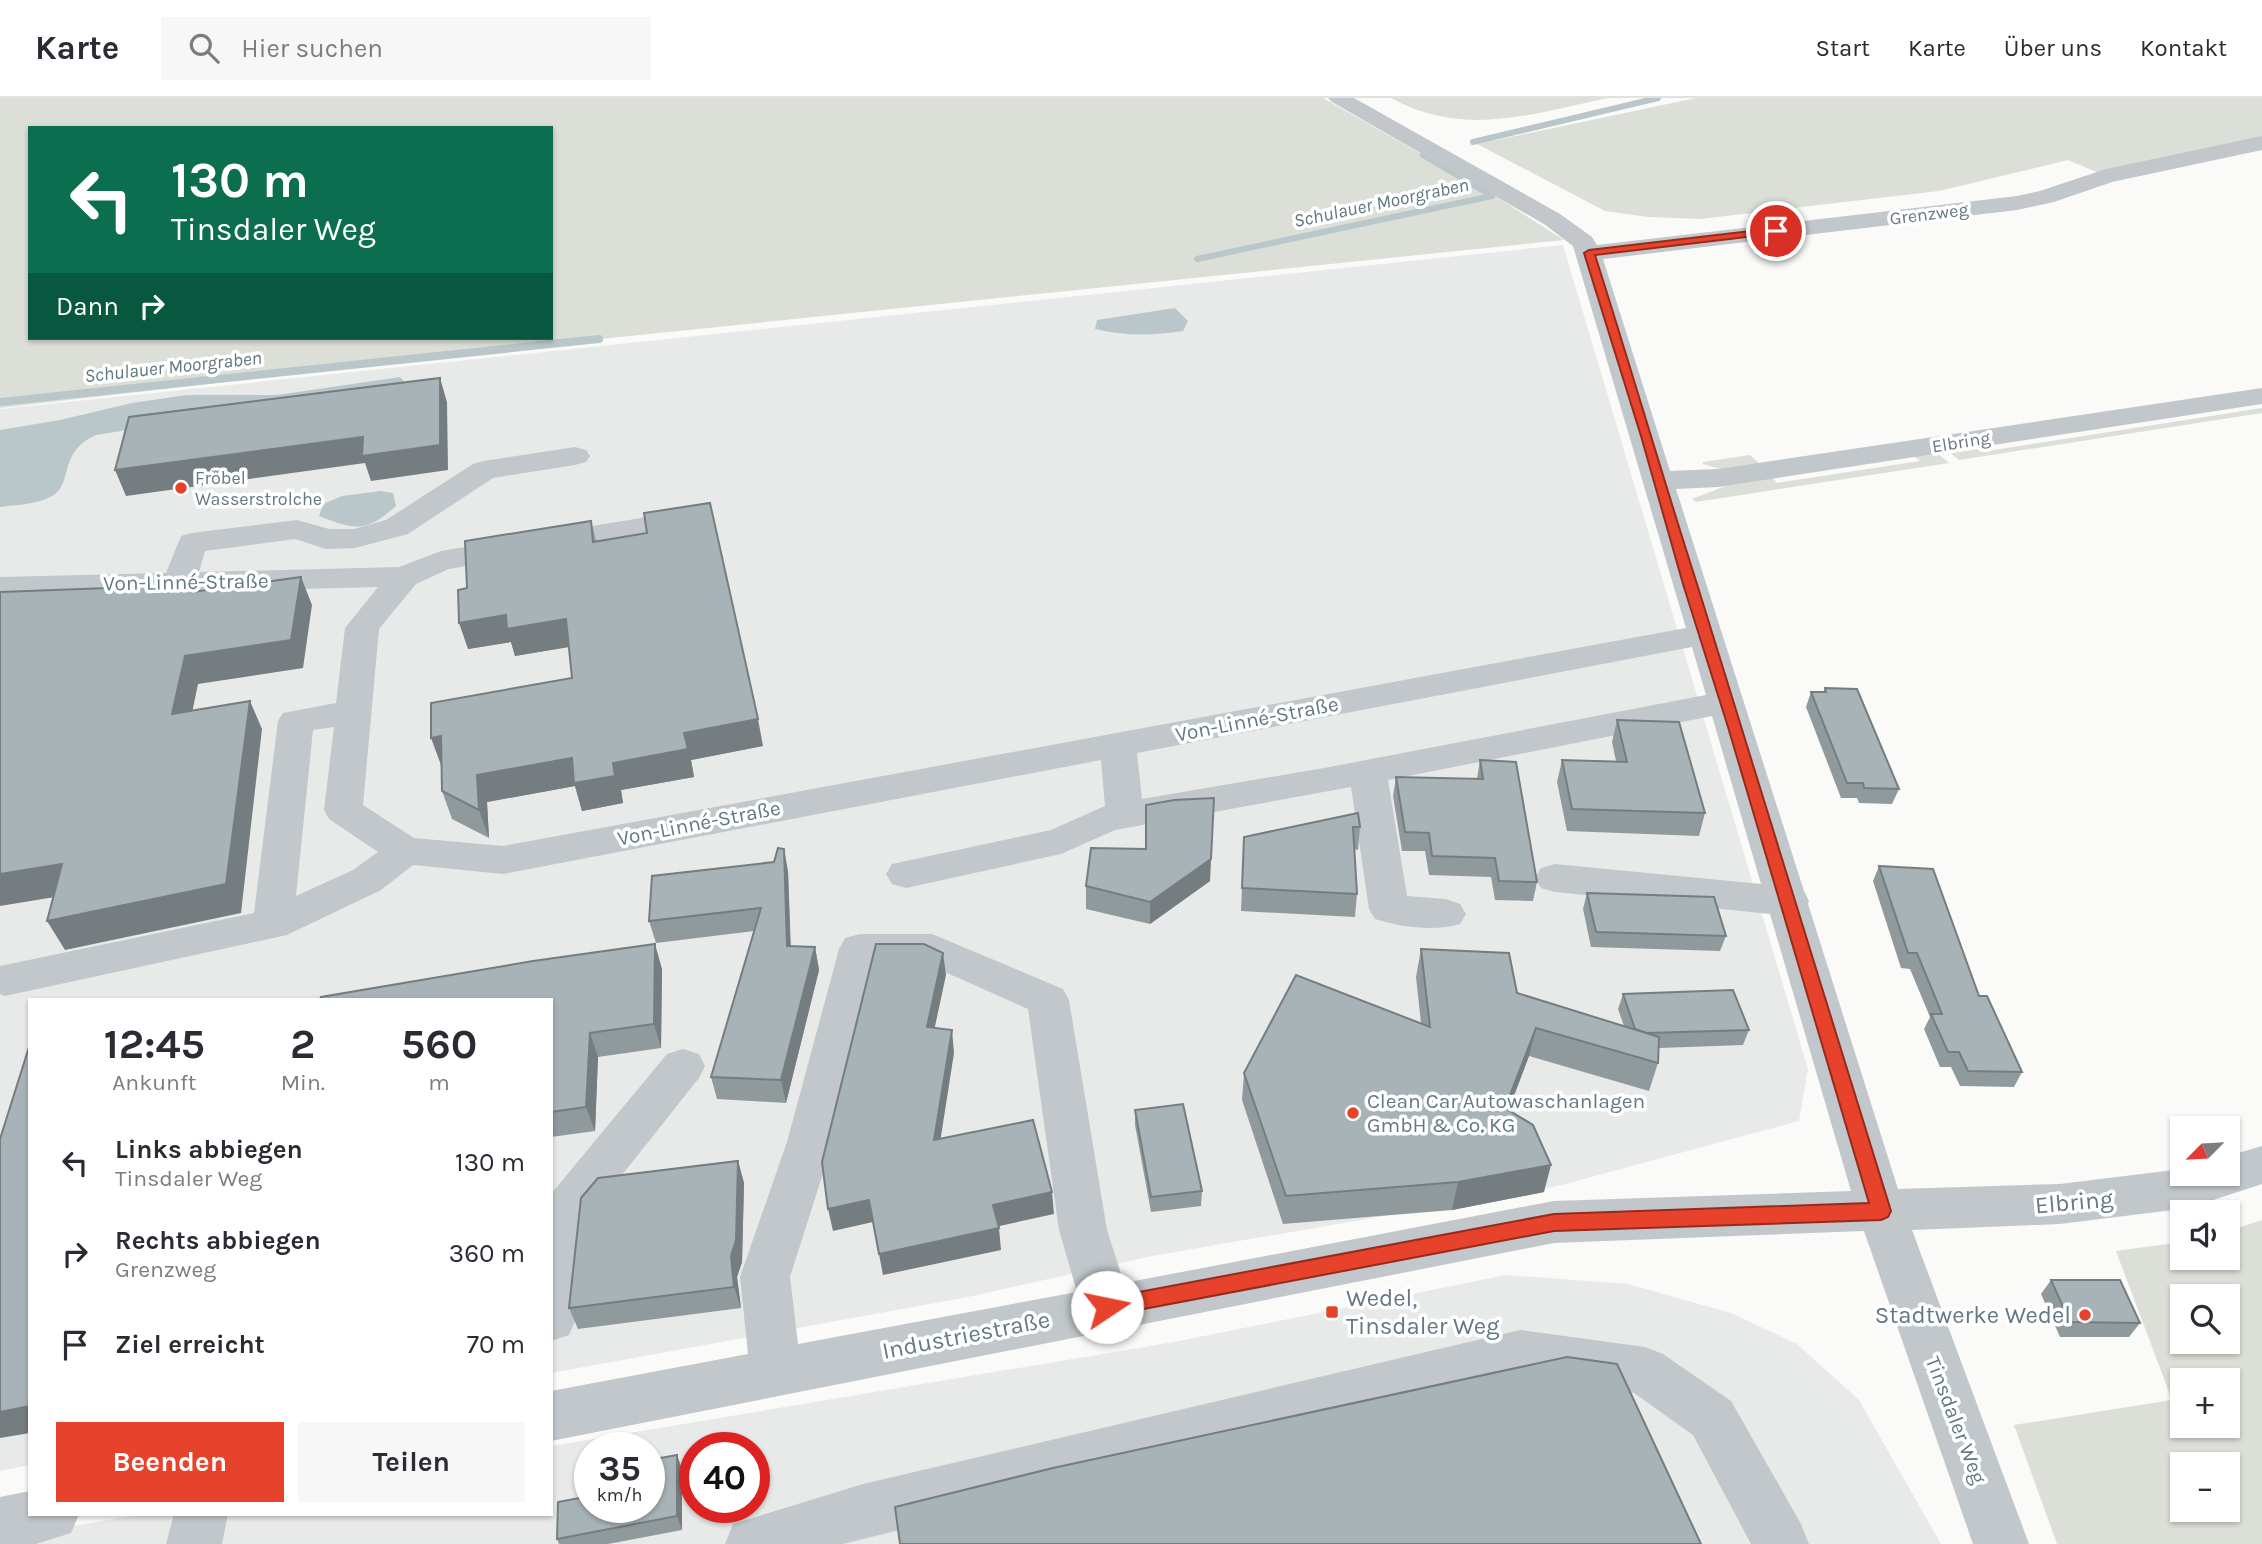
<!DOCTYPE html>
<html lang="de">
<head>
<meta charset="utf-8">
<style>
	:root { --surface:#fff; --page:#f7f7f7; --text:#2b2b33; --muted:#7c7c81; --line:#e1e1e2; --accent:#e7422b }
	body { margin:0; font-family:Karla,sans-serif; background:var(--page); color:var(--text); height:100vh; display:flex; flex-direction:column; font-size:26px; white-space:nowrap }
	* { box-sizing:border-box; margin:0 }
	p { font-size:23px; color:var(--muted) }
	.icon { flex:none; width:38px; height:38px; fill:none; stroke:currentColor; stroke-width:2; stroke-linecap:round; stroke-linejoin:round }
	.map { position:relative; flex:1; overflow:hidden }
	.drawer { position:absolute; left:28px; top:900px; width:525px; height:518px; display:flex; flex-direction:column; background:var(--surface); border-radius:0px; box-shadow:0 2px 5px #0004 }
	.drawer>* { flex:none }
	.hud { position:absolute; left:28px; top:28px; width:525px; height:214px; border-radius:0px; box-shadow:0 2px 5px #0004; background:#0b6e4f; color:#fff; overflow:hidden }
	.needle { width:46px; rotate:246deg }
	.controls { position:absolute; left:2170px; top:1018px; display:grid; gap:14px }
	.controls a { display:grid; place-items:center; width:70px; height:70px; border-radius:0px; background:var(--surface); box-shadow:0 2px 5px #0004; font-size:35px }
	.speed { position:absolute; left:574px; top:1334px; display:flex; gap:14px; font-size:35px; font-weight:700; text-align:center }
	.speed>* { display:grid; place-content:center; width:91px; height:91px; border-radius:50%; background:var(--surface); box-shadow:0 2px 5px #0004; line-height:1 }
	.speed small { font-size:18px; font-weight:400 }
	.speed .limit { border:10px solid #d22; background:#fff; color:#111 }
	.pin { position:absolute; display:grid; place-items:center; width:60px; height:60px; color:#fff; margin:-30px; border:4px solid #fff; border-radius:50%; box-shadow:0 2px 7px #0007 }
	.me { position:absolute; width:77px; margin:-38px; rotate:79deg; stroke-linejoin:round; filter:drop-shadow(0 0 5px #0008) }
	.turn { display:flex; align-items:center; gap:24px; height:147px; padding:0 28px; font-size:32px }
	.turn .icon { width:91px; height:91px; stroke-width:2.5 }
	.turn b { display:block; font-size:49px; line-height:60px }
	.then { display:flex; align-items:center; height:66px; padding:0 28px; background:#0003; gap:14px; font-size:26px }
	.eta { display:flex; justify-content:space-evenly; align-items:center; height:119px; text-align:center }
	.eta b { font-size:42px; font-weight:700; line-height:49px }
	.primary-button { display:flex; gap:14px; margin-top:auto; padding:14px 28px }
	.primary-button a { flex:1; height:80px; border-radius:0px; background:var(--accent); color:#fff; font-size:28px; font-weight:700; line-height:80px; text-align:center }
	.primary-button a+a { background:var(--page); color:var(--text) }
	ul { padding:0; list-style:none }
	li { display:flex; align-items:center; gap:21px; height:91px; padding:0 28px }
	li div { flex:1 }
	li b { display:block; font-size:26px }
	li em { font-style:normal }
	header { display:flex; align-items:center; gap:42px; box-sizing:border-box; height:98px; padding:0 35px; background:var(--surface); border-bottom:2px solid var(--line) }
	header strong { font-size:33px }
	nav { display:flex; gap:38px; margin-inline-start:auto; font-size:24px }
	.search { width:490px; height:63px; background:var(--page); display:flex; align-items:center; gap:18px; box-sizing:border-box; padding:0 24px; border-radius:0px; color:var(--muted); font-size:26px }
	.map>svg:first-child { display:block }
	.built { fill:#e8eae9; fill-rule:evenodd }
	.green { fill:#dbdfd7; fill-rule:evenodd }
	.water { fill:#b9c7ca }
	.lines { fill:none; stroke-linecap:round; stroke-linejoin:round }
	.stream-far1 { stroke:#b9c7ca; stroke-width:6 }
	.stream { stroke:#b9c7ca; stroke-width:8 }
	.minor { fill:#c1c7ca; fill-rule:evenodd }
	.wall { fill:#909a9d }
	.shaded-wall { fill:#757d80 }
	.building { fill:#a7b3b7; stroke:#757d80; stroke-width:2 }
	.route { fill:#e7422b; stroke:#962b1c; stroke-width:2 }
	.poi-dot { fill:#e7422b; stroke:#fff; stroke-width:2.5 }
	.labels { text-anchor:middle; stroke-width:7; stroke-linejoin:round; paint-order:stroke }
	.far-street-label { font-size:18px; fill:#647983; stroke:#fff }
	.far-poi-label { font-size:18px; fill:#647983; stroke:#fff; text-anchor:start }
	.far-water-label { font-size:19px; font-style:italic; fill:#5f787d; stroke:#fff }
	.street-label { font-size:21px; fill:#647983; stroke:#fff }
	.poi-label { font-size:21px; fill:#647983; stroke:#fff; text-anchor:start }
	.near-street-label { font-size:24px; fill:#647983; stroke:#fff }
	.near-poi-label { font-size:24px; fill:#647983; stroke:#fff; text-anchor:start }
</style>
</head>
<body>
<header>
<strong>Karte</strong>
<div class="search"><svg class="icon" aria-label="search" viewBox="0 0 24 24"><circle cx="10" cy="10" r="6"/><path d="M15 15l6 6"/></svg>Hier suchen</div>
<nav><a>Start</a><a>Karte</a><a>Über uns</a><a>Kontakt</a></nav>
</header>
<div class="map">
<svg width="2262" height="1446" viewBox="0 0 2262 1446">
	<rect width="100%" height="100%" fill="#fafaf8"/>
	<path class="built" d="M1563 147 1808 971 1799 1023 1558 1088 1152 1158 968 1199 551 1275V901H30V1367L0 1373V311Z
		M1506 1177 1628 1186 1731 1215 1797 1246 1859 1302 1941 1446H0V1440L144 1416H551V1348L1174 1244ZM590 1349H649V1409H590ZM695 1349H754V1409H695Z"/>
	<path class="green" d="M0 0H1323L1492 96 1564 142 600 241 0 310ZM30 30H551V240H30Z
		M1391 0H1608C1531 16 1464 40 1391 0Z
		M1696 0H2262V45L2106 78 2068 62 1939 93 1700 121 1648 119 1605 113 1477 46Z
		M2262 310V315L1959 362 1948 353 1973 349 1981 354Z
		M1937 355 1949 365 1696 404 1692 401 1728 387 1772 379 1777 385 1920 363 1914 358Z
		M1750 357 1760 366 1720 371 1703 366V364Z
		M2262 1122V1446H2057L2014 1327 2172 1302 2116 1153 2182 1144V1160H2228V1133ZM2182 1199H2228V1244H2182ZM2182 1283H2228V1328H2182ZM2182 1367H2228V1412H2182Z"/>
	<path class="water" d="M1175 210 1188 223 1183 233C1152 238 1126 238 1095 231L1097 222Z
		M400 279 408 288 96 337C58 354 73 384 54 397 39 406 17 407 0 409V332L60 322 132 305 187 297H277Z
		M381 393 393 395 396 408C366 435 355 432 319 418L323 406 342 398Z"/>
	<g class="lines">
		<path class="stream-far1" d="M1473 44 1658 0
			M1197 161 1492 98 1423 57
			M582 243 600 241"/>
		<path class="stream" d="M0 304 599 241"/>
		<path class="minor" d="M1328 0H1354L1560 116 1592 139 1597 147 2017 98 2040 93 2106 71 2262 38V52L2112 84 2054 104 2017 112 1603 161 1670 373 1718 371 2262 290V306L1718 389 1676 391 1804 793 1809 803 1808 806 1898 1091 2060 1086 2182 1071V1076H2228V1058L2262 1048V1086L2189 1110 2060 1126 1912 1132 2029 1446H1973L1864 1133 1554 1145 551 1343V1293L748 1256 740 1179 787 1044 839 851 845 840 860 836H932L1063 891 1069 902 1107 1132 1124 1185 1554 1103 1851 1093 1770 816 1555 794 1541 790 1535 780 1541 770 1555 766 1761 786 1712 618 1388 682 1407 798 1446 801 1460 806 1466 816 1460 826C1435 834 1400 829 1375 821L1369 811 1351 689 1115 732 1061 756 906 790 892 786 886 776 892 766 1051 732 1105 708 1101 662 503 776 413 767 381 792 287 837 5 898 0 896V868L254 815 278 623 283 615 336 605 345 530 378 489 0 499V479L166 475 181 438 192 435 297 422 329 431H354L386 422 473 366 484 363 575 349 586 352 590 358 586 364 575 367 493 380 408 436 355 450 326 451 295 441 205 453 199 474 399 469 441 453 647 419 658 421 663 428 658 435 647 437 449 471 416 486 379 531 363 707 414 740 503 748 1686 530 1573 148 1544 126 1332 4ZM1692 549 1706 597 1324 670 1142 701 1137 655ZM334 629 324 712 329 721 378 754 353 772 296 798 313 632ZM877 866H927L1028 911 1059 1132 1077 1194 798 1246 790 1179 833 1044Z
			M683 951 699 956 705 968 699 980 587 1121 576 1221 569 1237 551 1243V1096L667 956Z
			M1520 1232 1645 1249 1663 1256 1731 1303 1801 1426 1809 1446H1751L1693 1337 1634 1295 1520 1278 843 1446H725L733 1426 863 1386Z
			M30 1393V1416H79L71 1435 36 1446H0V1399Z
			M174 1416H228L222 1446H166Z"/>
	</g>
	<path class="wall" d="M591 423 596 443 763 648 691 662 694 679 621 692 623 705 582 713 575 688 487 704 489 740 452 721 442 693 572 580 569 549 515 558 511 544 468 551 467 490Z
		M1825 590 1899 691 1892 706 1859 705 1857 700H1841L1806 609 1811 594H1823Z
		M1617 622 1705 715 1699 738 1567 733 1557 684 1562 662 1616 663 1612 644Z
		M1480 662 1537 784 1533 803 1495 802 1491 779 1429 777 1425 753H1402L1393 698 1396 679 1477 681Z
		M1358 715 1360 729 1358 752 1354 751 1357 796 1355 819 1241 813 1244 739Z
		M1879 768 1979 898 2022 974 2014 989 1960 988 1951 969H1940L1924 931 1930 919 1910 871 1901 870 1873 783Z
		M788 773 791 849H815L819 872 786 1005 717 1001 711 979 754 833 656 845 649 823Z
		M1210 783 1150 826 1086 811V788Z
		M1587 795 1726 838 1720 853 1591 849 1583 811Z
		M1421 851 1517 895 1624 928 1618 911 1623 896 1749 932 1743 947 1659 950 1658 965 1649 993 1529 958 1508 1012 1544 1094 1452 1112 1283 1126 1242 1002 1244 975 1421 925 1416 879Z
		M662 871 661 950 598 959 595 1033 551 1039V901Z
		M1135 1012 1202 1093 1201 1108 1151 1114 1135 1027Z
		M738 1063 744 1085 742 1164 737 1179 741 1210 578 1231 569 1210Z
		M2051 1182 2140 1225 2129 1239H2060L2041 1196Z
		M682 1371V1432L608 1446H559L557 1441 590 1409Z"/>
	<path class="shaded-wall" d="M440 280 447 304 448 372 371 383 365 365 126 398 115 372Z
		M301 479 312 507 303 570 198 586 186 644 172 616 185 558Z
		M195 483 207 511 192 494Z
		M506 517 566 521 574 548 515 558 511 544 468 551 459 525Z
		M250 603 262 631 241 815 65 852 47 823Z
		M758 621 763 648 691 662 694 679 621 692 623 705 582 713 575 688 487 704 489 740 479 712 477 677 572 660 684 635Z
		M441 638V667L431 640Z
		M1214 700 1210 783 1150 826V804Z
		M784 751 788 773 791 871 787 848Z
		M62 766 79 795 0 808V776Z
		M655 846 662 871 661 950 654 926Z
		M815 849 819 872 786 1005 781 982Z
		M943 855 946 877 930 952 927 929Z
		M1536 930 1529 958 1499 1038 1505 1010Z
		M952 932 954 955 937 1064 934 1042Z
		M590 935 598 959 595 1033 586 1009Z
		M738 1063 744 1085 742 1164 737 1179 741 1210 734 1189 731 1158Z
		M1551 1067 1544 1094 1452 1112 1458 1084Z
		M1052 1094 1054 1116 995 1129 993 1107Z
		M869 1102 873 1124 833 1133 828 1111Z
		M999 1130 1001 1152 883 1177 879 1156Z
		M30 1308V1335L0 1340V1314Z
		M677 1357 682 1371V1432L677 1418Z"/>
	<path class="building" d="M440 280V347L362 358 363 339 115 372 129 319Z
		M710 405 758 621 684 635 688 651 613 665 615 678 574 685 572 660 477 677 479 712 442 693 441 638 431 640V605L572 580 566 521 507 531 506 517 459 525 458 492 467 490 465 443 591 423 593 444 647 435 644 415Z
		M301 479 291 542 185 558 172 616 250 603 226 786 47 823 62 766 0 776V494L163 488 195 483 192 494Z
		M1825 590 1857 591 1899 691 1864 690 1863 685H1847L1811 594H1826Z
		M1617 622 1679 624 1705 715 1572 711 1562 662 1627 664Z
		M1480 662 1516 664 1537 784 1499 783 1495 760 1432 758 1429 735 1405 734 1396 679 1483 681Z
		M1214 700 1211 761 1150 804 1086 788 1091 750 1146 751V707L1174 702Z
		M1358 715 1360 729H1353L1357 796 1242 790 1244 739Z
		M778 750 784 751 787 848 815 849 781 982 711 979 761 810 649 823 652 778 774 764Z
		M1879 768 1933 771 1979 898H1987L2022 974 1968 973 1959 954H1948L1931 916H1942L1917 855H1908Z
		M1587 795 1714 799 1726 838 1596 834Z
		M655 846 654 926 590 935 586 1009 551 1014V901H320L321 899 533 863Z
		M876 846H924L943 855 927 929 952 932 934 1042 1033 1022 1052 1094 993 1107 999 1130 879 1156 869 1102 828 1111 822 1064Z
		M1421 851 1509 855 1517 895 1659 939 1658 965 1536 930 1505 1010 1533 1027 1551 1067 1458 1084 1286 1098 1244 975 1296 877 1430 929Z
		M1733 892 1749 932 1647 935 1635 931 1623 896Z
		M29 949H30V1308L0 1314V1041Z
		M1183 1006 1202 1093 1151 1099 1135 1012Z
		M738 1063 736 1142 731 1158 734 1189 569 1210 581 1100 598 1080Z
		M2051 1182H2120L2140 1225 2070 1224Z
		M1567 1259 1617 1266 1701 1446H900L895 1409 1053 1370Z
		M677 1357V1418L557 1441 558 1404 590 1398V1409H649V1362Z"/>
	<path class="route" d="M1776 130 1781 133 1780 135 1595 157C1630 267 1662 377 1697 486 1762 695 1827 904 1891 1113L1888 1119 1881 1122 1554 1133 1107 1218 1099 1216 1096 1209 1099 1203 1107 1200 1554 1116 1869 1105 1728 629 1683 486 1641 338 1584 155 1589 152Z"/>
	<g class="poi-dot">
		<circle cx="181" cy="390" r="7"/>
		<circle cx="1353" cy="1015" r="7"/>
		<rect x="1325" y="1207" width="14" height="14" rx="3.5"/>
		<circle cx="2085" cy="1217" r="7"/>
	</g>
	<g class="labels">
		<g class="far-street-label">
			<text transform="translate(1929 116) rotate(-7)" y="6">Grenzweg</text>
			<text transform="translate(1961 344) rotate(-9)" y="6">Elbring</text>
		</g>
		<g class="far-poi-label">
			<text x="195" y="386">Fröbel<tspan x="195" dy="21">Wasserstrolche</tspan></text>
		</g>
		<g class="far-water-label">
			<text transform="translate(1381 104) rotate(-12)" y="7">Schulauer Moorgraben</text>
			<text transform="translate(173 268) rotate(-6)" y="7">Schulauer Moorgraben</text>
		</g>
		<g class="street-label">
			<text transform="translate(186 484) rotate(-1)" y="7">Von-Linné-Straße</text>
			<text transform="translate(1257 621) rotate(-11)" y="7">Von-Linné-Straße</text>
			<text transform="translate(699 725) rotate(-11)" y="7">Von-Linné-Straße</text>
			<text transform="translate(1956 1322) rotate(69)" y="7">Tinsdaler Weg</text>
		</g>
		<g class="poi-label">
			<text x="1367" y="1010">Clean Car Autowaschanlagen<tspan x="1367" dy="24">GmbH &amp; Co. KG</tspan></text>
		</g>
		<g class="near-street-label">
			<text transform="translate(2074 1104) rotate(-5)" y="8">Elbring</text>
			<text transform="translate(966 1237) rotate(-11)" y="8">Industriestraße</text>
		</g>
		<g class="near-poi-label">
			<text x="1346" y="1208">Wedel,<tspan x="1346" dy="28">Tinsdaler Weg</tspan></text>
			<text x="2071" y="1225" text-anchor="end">Stadtwerke Wedel</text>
		</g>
	</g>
</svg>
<div class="controls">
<a><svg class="needle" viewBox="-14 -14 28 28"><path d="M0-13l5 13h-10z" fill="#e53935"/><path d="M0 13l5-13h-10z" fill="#7c7c81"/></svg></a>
<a><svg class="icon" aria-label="sound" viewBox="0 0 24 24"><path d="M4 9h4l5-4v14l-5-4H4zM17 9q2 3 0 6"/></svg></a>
<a><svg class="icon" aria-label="search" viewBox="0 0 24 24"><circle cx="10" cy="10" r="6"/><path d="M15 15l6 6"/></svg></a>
<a>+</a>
<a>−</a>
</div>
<div class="speed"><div>35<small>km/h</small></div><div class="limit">40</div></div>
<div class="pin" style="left:1776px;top:133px;background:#d93025"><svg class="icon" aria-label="arrive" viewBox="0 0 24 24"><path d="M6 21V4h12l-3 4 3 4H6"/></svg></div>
<svg class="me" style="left:1107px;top:1209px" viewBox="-20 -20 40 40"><circle r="19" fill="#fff"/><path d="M0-13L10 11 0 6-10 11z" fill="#e7422b"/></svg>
<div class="hud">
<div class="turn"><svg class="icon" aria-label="left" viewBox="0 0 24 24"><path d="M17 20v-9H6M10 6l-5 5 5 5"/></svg><div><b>130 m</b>Tinsdaler Weg</div></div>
<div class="then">Dann<svg class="icon" aria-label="right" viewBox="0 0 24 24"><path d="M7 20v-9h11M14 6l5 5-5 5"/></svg></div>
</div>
<section class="drawer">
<div class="eta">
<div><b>12:45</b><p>Ankunft</p></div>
<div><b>2</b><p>Min.</p></div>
<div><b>560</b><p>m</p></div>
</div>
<ul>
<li><svg class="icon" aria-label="left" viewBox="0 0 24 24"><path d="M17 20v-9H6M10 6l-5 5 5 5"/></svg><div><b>Links abbiegen</b><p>Tinsdaler Weg</p></div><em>130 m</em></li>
<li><svg class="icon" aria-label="right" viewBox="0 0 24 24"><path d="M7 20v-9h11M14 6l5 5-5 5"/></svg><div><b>Rechts abbiegen</b><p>Grenzweg</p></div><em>360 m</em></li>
<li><svg class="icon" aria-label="arrive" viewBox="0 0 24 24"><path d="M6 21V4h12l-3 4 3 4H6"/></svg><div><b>Ziel erreicht</b></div><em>70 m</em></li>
</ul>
<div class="primary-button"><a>Beenden</a><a>Teilen</a></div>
</section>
</div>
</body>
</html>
